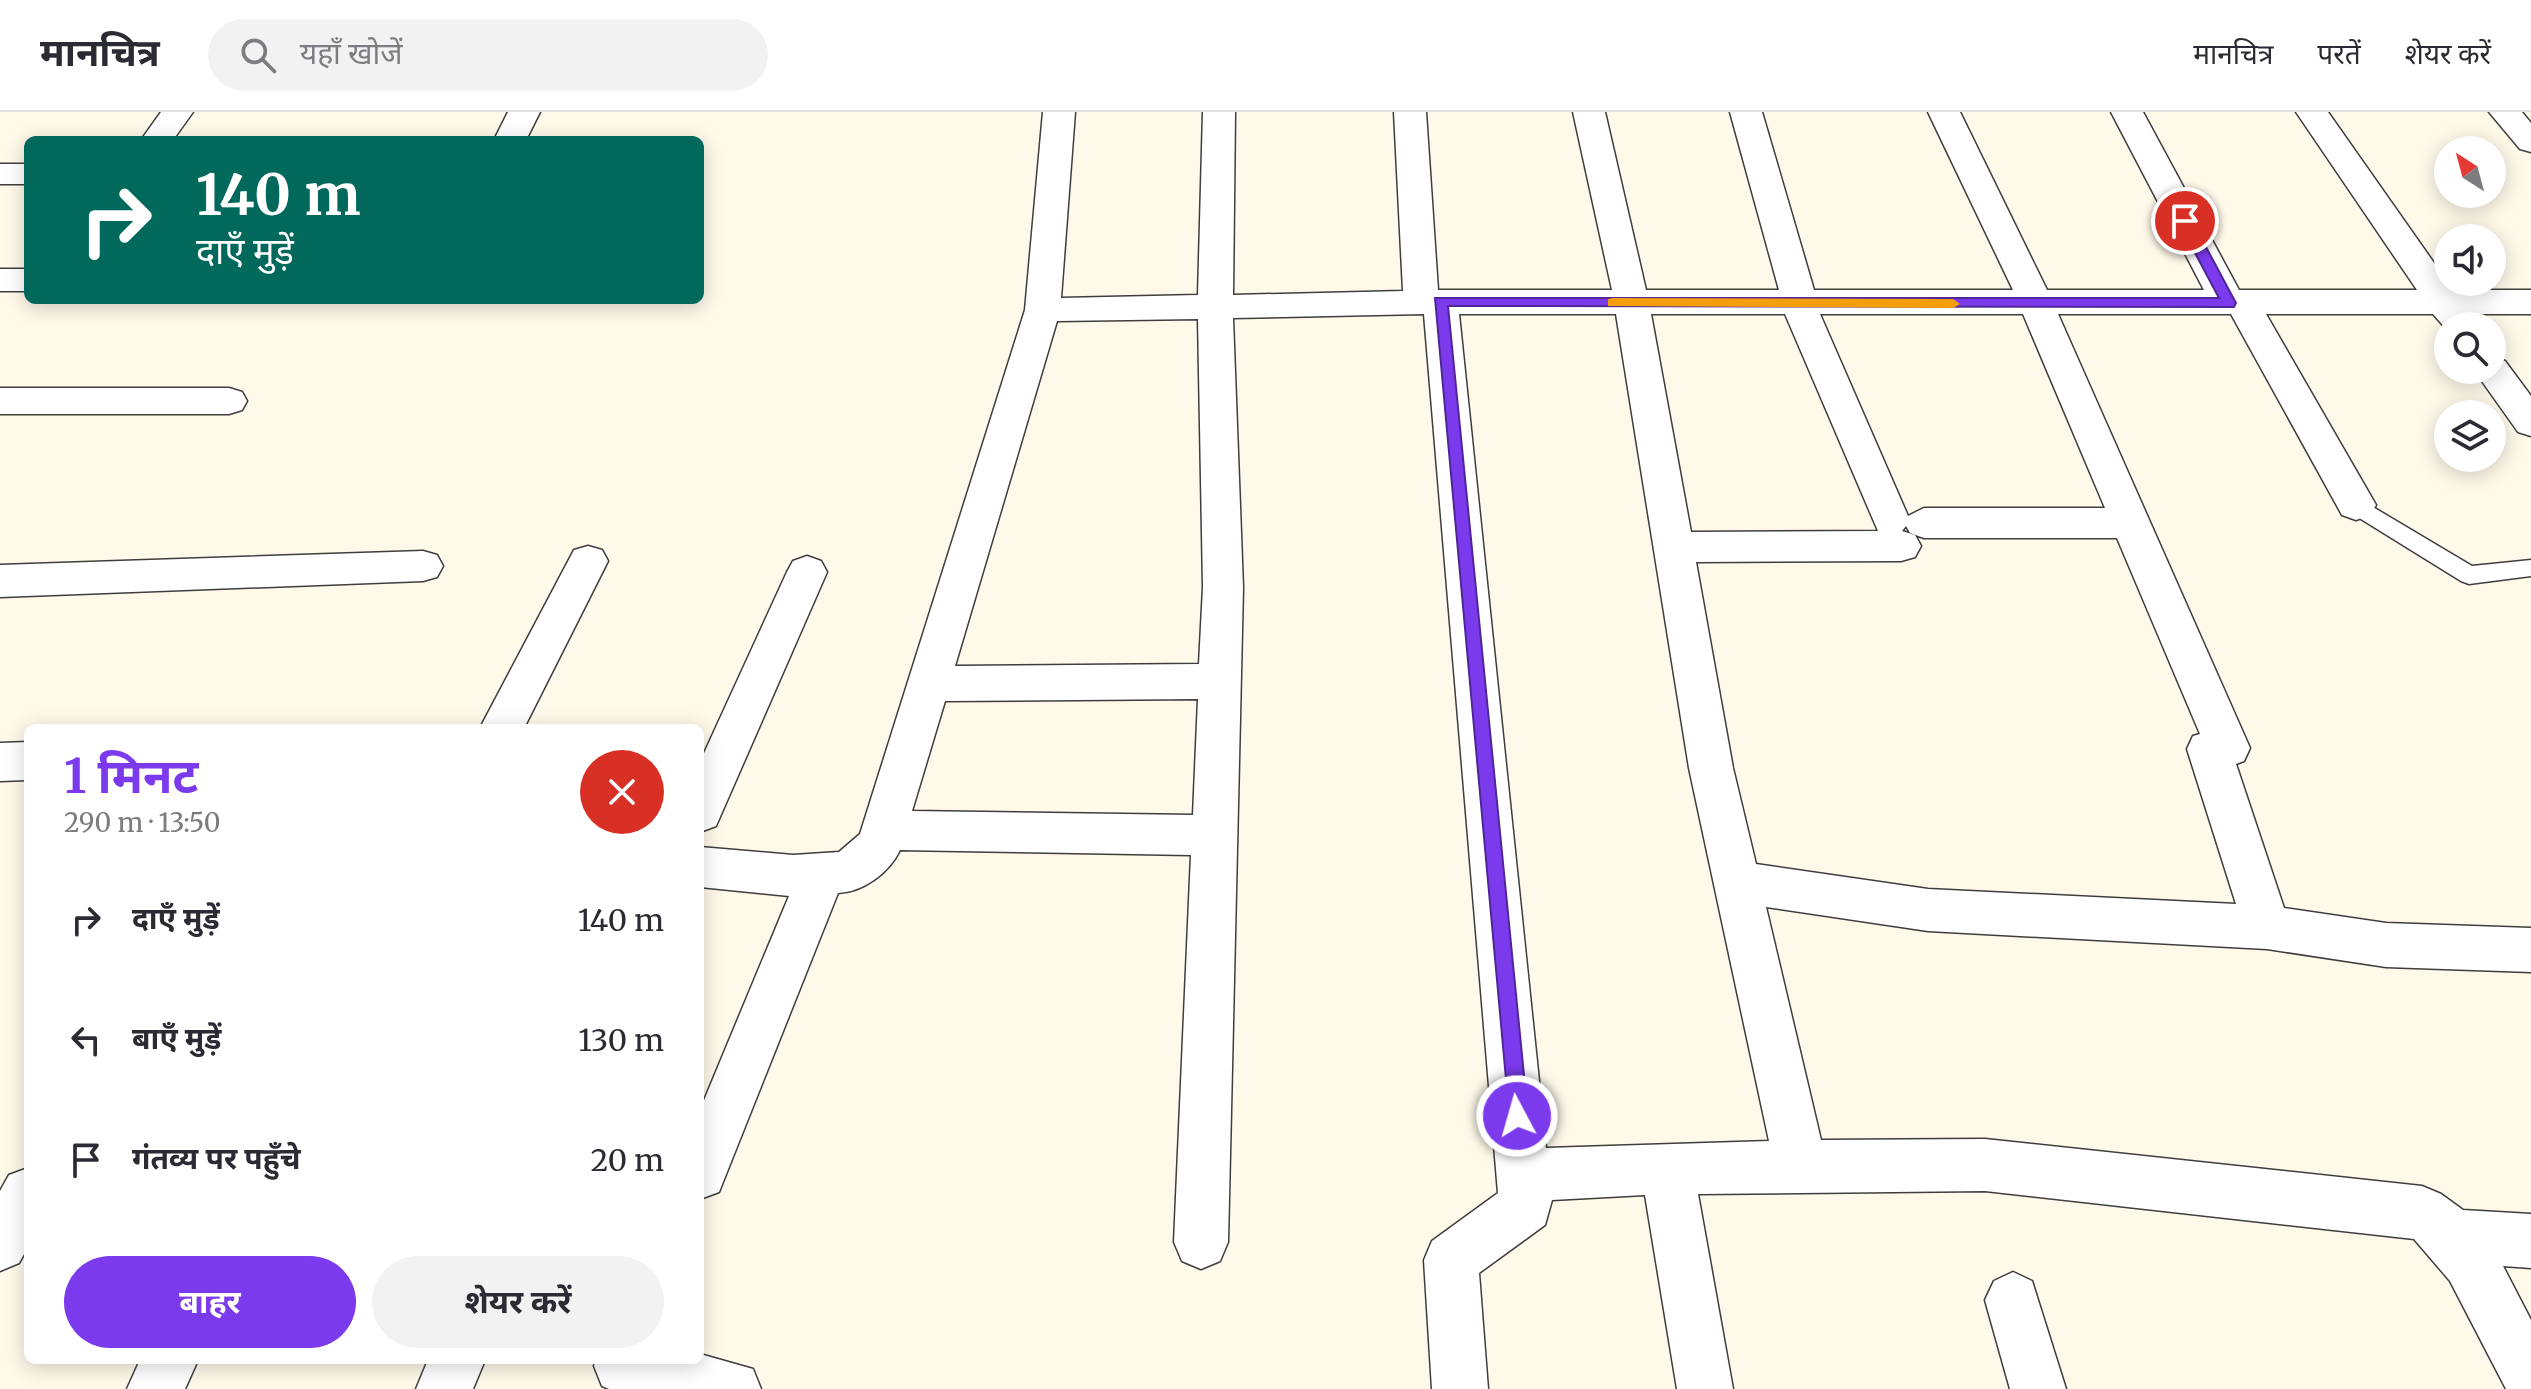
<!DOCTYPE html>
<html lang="hi">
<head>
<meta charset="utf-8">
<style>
	:root { --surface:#fff; --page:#f2f2f3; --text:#2b2b33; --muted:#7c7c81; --line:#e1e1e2; --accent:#7c3aed }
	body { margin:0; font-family:Merriweather,"Noto Sans Devanagari",serif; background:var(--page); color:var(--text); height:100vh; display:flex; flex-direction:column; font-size:30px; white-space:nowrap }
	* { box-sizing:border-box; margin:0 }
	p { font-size:26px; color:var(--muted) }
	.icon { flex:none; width:44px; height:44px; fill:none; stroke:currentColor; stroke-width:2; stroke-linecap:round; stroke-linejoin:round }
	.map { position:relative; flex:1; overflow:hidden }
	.details { position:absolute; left:24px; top:612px; width:680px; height:640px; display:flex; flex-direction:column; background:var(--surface); border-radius:12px; box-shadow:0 4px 20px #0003 }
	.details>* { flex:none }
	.banner { position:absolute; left:24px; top:24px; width:680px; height:168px; border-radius:12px; box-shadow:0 4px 20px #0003; background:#00695c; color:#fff; overflow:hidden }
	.needle { width:52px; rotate:324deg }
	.tools { position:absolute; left:2434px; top:24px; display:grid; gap:16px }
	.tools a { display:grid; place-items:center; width:72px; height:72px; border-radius:50%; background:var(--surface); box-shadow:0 4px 20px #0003; font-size:40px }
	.pin { position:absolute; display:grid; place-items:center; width:68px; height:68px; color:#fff; margin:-34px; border:4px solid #fff; border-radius:50%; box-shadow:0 2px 8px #0007 }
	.me { position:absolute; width:88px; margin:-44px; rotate:354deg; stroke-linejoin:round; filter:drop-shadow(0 0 6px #0008) }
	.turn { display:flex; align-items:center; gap:28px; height:168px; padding:0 40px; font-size:36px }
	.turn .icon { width:104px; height:104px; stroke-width:2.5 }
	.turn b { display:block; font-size:56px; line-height:68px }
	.round { display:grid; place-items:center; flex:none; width:84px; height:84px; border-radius:42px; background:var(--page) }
	.overview { display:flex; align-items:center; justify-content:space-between; height:136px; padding:0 40px }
	h1 { font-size:48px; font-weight:700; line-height:60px; color:var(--accent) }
	.cta { display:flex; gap:16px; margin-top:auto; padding:16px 40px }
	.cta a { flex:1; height:92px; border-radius:48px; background:var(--accent); color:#fff; font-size:32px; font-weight:700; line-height:92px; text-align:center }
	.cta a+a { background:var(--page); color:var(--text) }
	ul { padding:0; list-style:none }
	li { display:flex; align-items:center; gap:24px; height:120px; padding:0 40px }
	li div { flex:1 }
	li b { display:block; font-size:30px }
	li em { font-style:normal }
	header { display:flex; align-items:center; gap:48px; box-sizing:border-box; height:112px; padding:0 40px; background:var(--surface); border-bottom:2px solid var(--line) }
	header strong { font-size:38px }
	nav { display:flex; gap:44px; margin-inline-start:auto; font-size:28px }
	.search { width:560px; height:72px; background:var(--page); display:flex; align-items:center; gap:20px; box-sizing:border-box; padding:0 28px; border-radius:44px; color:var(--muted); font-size:30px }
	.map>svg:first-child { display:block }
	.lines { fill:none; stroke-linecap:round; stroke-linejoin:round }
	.service-casing { stroke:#3e3e3e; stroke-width:3 }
	.minor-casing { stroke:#3e3e3e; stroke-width:3 }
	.service { fill:#fff; fill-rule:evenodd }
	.minor { fill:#fff; fill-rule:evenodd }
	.route { fill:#7c3aed; stroke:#51269a; stroke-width:2 }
	.slow { fill:#f59e0b }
</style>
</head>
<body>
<header>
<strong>मानचित्र</strong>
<div class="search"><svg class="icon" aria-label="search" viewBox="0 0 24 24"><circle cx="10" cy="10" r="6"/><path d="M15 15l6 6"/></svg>यहाँ खोजें</div>
<nav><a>मानचित्र</a><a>परतें</a><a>शेयर करें</a></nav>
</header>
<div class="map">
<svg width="2531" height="1277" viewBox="0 0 2531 1277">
	<rect width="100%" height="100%" fill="#fef9e9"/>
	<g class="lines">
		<defs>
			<path id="service" d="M2356 385 2472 454 2531 448V464L2469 472 2461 469 2348 399 2345 393Z"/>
			<path id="minor" d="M161 0H193L173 28H141Z
				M508 0H540L526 28H494Z
				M1043 0H1075L1061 186 1198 183 1203 0H1235L1233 183 1403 179 1394 0H1426L1438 178H1612L1573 0H1605L1646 178H1779L1730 0H1762L1814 178H2013L1928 0H1960L2047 178H2204L2111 0H2143L2239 178H2417L2296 0H2328L2453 178H2531V202H2469L2474 209 2471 214H2448V219L2433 202H2266L2376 393 2370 403 2356 408 2342 403 2231 202H2058L2250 636 2244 649 2236 652 2284 796 2386 811 2531 816V860L2386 855 2267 837 1928 819 1766 795 1821 1028 1985 1027 2422 1074 2441 1082 2463 1098 2531 1102V1156L2503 1154 2531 1208V1277H2506L2450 1169 2414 1127 1985 1079 1698 1082 1733 1277H1677L1645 1083 1552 1088 1545 1113 1479 1161 1488 1277H1432L1424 1148 1432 1129 1498 1081 1424 202 1233 206 1243 475 1228 1130 1220 1149 1201 1157 1182 1149 1174 1130 1191 743 900 738C889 761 863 780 838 781L719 1080 700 1087V998L789 784 700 775V735L793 743 839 740 860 722 1025 198ZM1459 202H1616L1689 656 1769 1029 1546 1036ZM1651 202H1785L1878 419 1691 420ZM1820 202H2023L2105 396H1924L1908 404ZM1198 207 1203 475 1199 552 955 554 1057 209ZM1906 414 1910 421 1924 426H2117L2200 622 2193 624 2187 637 2236 792 1928 777 1756 752 1733 656 1696 450 1901 449 1915 445 1921 434 1915 423 1902 419ZM1198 587 1193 703 912 699 945 589Z
				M2489 0H2522L2531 11V40L2520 37Z
				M0 52H28V72H0Z
				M0 157H28V179H0Z
				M2492 245 2505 249 2531 284V324L2518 320 2474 258H2492Z
				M0 276H229L242 280 247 289 242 298 229 302H0Z
				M588 434 602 438 608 449 524 616H480L574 438Z
				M423 439 437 443 443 454 437 465 423 469 0 485V453Z
				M807 444 821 449 827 460 716 714 700 720V650L787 460 793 449Z
				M28 630V668L0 669V631Z
				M28 1056V1135L19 1151 0 1159V1079L9 1063Z
				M2013 1160 2032 1169 2066 1277H2010L1985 1188 1994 1169Z
				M700 1242 753 1257 761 1277H609L602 1274 594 1254 596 1248H700Z
				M140 1248H198L185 1277H127Z
				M428 1248H485L473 1277H416Z"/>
		</defs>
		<use href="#service" class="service-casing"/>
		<use href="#minor" class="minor-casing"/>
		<use href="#service" class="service"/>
		<use href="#minor" class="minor"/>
	</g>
	<path class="route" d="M2185 105 2192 109 2236 191 2234 195 1448 194 1528 1004 1525 1011 1517 1014 1510 1011 1435 186H2219L2178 109Z"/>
	<path class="slow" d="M1613 186 1953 187 1960 192 1953 196 1608 194V187Z"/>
</svg>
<div class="tools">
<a><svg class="needle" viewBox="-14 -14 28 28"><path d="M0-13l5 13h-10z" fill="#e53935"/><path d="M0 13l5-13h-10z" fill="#7c7c81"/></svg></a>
<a><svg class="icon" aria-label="sound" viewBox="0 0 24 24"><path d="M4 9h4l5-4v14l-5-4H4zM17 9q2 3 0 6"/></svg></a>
<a><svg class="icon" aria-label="search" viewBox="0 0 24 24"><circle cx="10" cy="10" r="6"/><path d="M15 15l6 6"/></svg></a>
<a><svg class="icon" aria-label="layers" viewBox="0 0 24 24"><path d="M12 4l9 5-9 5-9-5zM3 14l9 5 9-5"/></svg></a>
</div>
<div class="pin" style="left:2185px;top:109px;background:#d93025"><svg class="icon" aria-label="arrive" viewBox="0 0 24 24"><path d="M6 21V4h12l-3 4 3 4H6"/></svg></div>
<svg class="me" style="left:1517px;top:1004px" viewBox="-20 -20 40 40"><circle r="17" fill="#7c3aed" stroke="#fff" stroke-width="3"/><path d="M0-11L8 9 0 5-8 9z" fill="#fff"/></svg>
<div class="banner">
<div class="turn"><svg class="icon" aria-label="right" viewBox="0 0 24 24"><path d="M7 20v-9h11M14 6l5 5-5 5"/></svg><div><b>140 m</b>दाएँ मुड़ें</div></div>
</div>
<section class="details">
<div class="overview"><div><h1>1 मिनट</h1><p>290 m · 13:50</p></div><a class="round" style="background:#d93025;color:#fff"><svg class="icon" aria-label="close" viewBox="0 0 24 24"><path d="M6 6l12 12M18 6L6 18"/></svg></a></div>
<ul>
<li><svg class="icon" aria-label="right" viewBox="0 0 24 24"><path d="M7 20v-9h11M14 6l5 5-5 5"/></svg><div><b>दाएँ मुड़ें</b></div><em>140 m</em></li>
<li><svg class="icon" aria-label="left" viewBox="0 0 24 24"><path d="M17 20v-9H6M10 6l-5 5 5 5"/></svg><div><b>बाएँ मुड़ें</b></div><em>130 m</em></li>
<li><svg class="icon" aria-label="arrive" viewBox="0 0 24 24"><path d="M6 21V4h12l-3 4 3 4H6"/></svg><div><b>गंतव्य पर पहुँचे</b></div><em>20 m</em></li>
</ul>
<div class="cta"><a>बाहर</a><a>शेयर करें</a></div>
</section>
</div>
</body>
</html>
